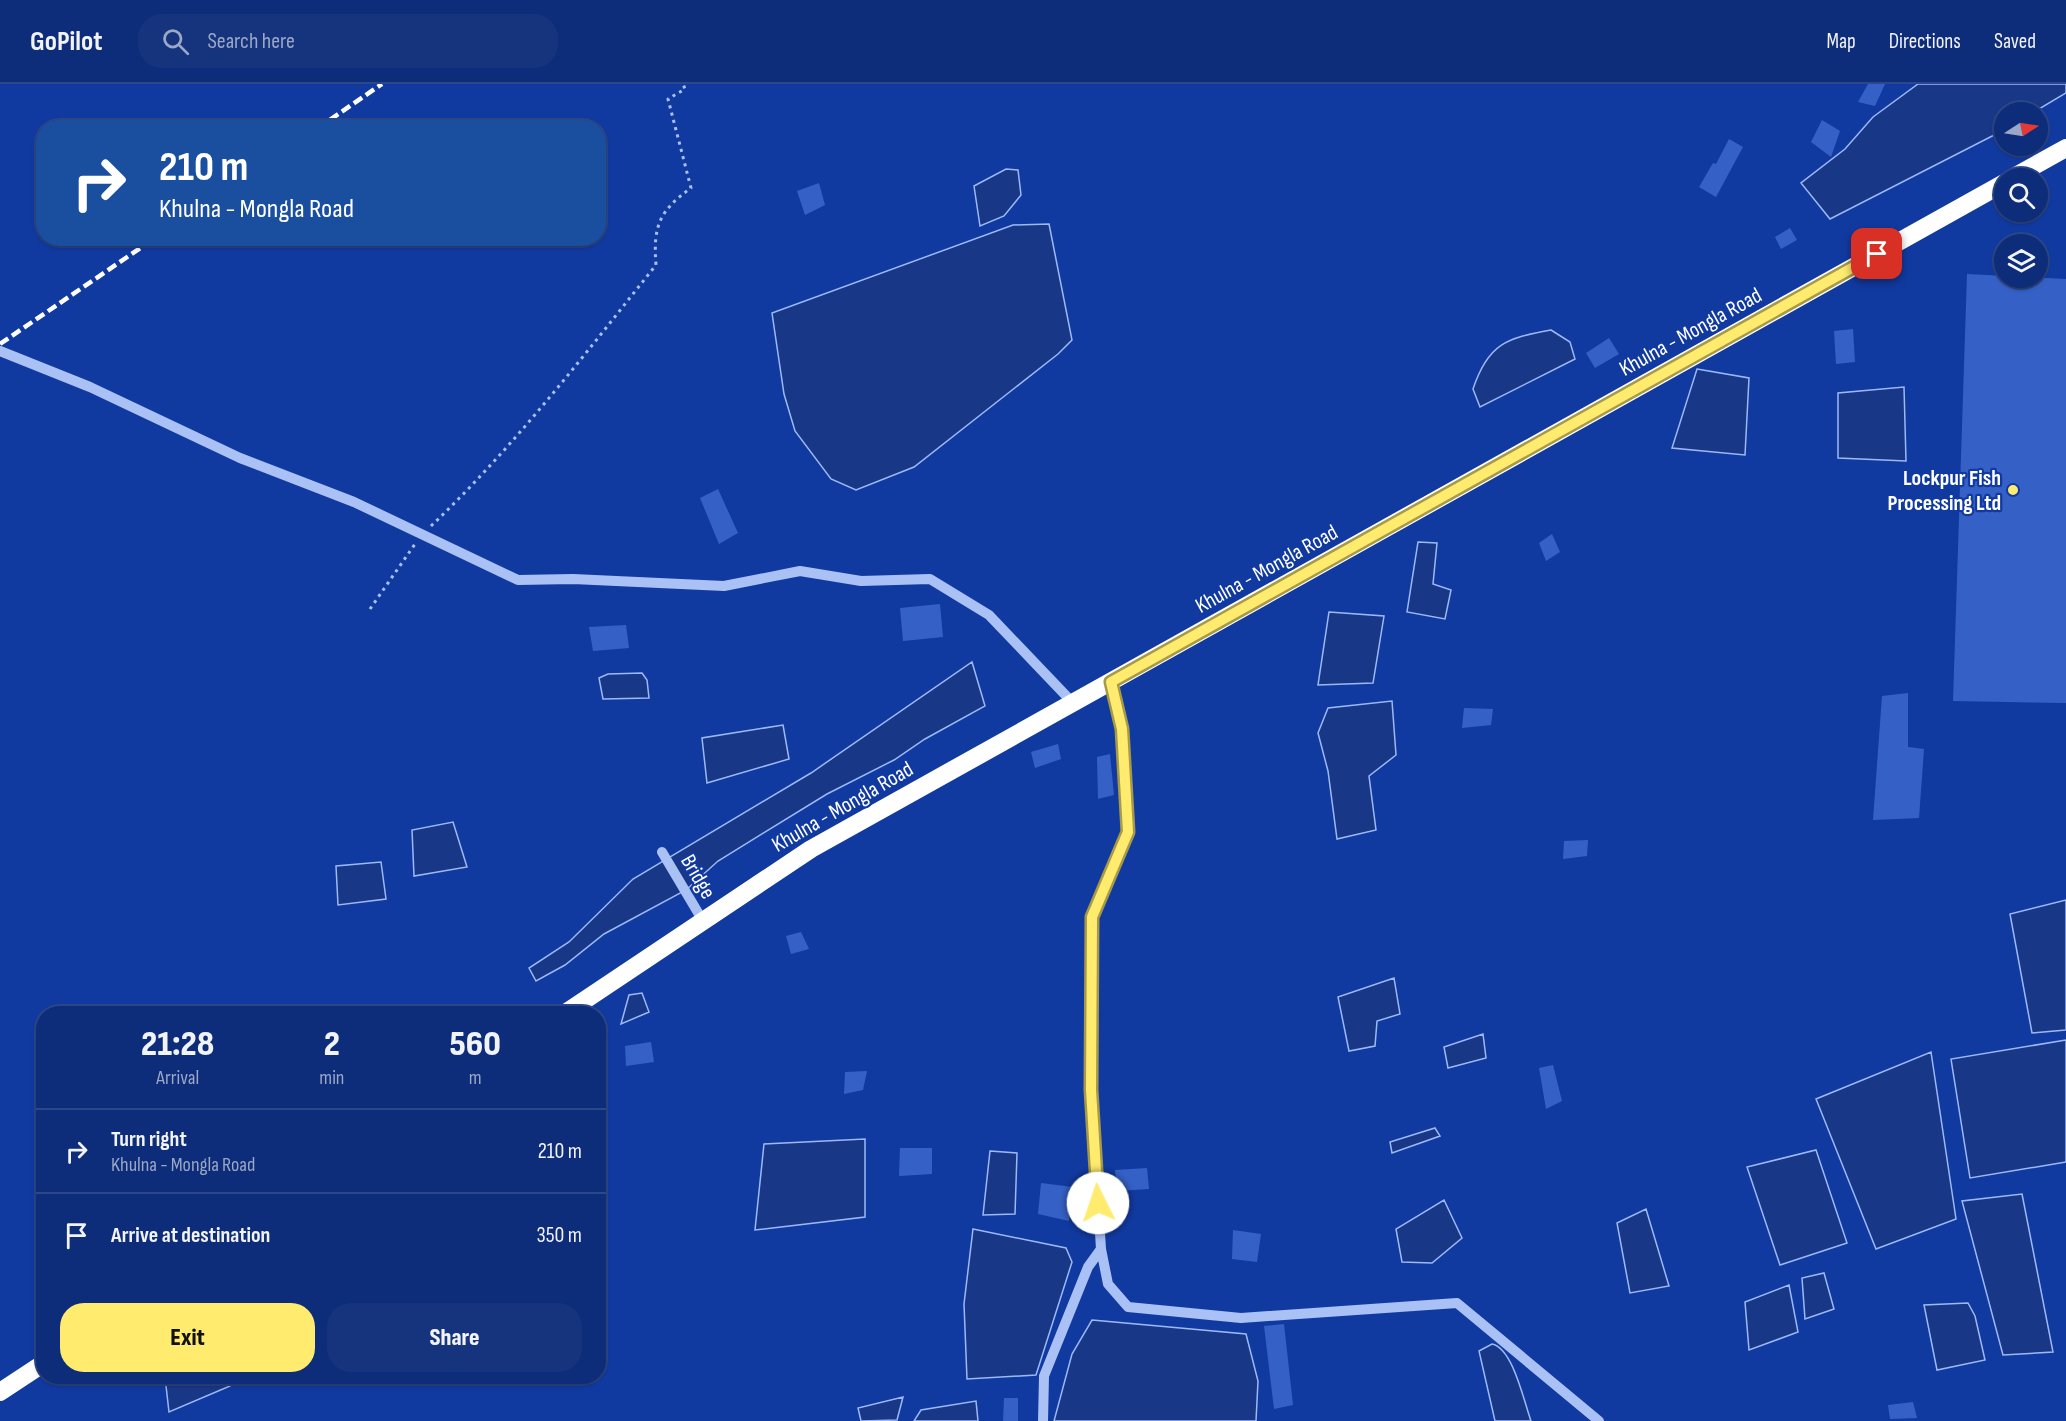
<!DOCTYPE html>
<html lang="en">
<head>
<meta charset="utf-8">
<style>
	:root { --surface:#0d2c79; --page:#16347e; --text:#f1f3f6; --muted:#9aa7c6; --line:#2d488a; --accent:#ffeb6e }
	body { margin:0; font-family:"Sofia Sans Condensed",sans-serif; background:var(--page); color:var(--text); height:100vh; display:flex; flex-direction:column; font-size:22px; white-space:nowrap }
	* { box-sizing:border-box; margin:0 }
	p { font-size:20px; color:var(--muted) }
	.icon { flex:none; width:33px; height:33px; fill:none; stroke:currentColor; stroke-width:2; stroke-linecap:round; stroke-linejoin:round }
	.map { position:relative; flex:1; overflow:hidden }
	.drawer { position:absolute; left:36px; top:922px; width:570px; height:378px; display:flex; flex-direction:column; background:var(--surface); border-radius:24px; box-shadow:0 2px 4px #0004,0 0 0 2px var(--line) }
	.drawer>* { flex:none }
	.banner { position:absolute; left:36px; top:36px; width:570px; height:126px; border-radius:24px; box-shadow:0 2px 4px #0004,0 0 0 2px var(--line); background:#1a4fa0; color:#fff; overflow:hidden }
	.needle { width:39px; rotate:78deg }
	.controls { position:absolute; left:1994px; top:18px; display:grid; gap:12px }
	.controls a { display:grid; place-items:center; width:54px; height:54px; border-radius:50%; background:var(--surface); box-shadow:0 2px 4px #0004,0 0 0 2px var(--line); font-size:30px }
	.pin { position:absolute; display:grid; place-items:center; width:51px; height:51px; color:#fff; margin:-26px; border-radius:12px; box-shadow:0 3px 9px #0006 }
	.me { position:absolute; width:66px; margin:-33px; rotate:356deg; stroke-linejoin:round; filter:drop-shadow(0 0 4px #0008) }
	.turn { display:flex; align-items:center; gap:21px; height:126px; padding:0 24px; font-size:27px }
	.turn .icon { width:78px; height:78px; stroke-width:2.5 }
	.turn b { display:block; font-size:42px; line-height:51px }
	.eta { display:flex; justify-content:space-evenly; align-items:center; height:102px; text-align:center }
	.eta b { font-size:36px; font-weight:800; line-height:42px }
	.action { display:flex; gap:12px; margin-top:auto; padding:12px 24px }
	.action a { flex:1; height:69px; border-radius:24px; background:var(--accent); color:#111; font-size:24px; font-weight:800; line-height:69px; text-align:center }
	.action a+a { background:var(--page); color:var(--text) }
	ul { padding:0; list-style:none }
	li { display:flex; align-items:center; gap:18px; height:84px; padding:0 24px; border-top:2px solid var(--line) }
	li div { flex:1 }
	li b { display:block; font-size:22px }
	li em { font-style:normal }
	header { display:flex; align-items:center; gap:36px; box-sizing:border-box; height:84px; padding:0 30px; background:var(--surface); border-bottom:2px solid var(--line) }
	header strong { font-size:28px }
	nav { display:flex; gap:33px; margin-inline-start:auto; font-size:21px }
	.search { width:420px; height:54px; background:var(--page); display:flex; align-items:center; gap:15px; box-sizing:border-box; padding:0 21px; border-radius:24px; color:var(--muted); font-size:22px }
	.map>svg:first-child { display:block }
	.water { fill:#183787; stroke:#9cb9f9; stroke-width:1.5 }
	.building { fill:#3561c7 }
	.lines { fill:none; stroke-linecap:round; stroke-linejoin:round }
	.path { stroke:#aac1f5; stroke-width:3; stroke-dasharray:3 4.5; stroke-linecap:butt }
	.minor { stroke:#aac1f5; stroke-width:10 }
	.highway { stroke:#fff; stroke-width:18 }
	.rail { stroke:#fff; stroke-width:4.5; stroke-dasharray:10 4.5; stroke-linecap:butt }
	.route-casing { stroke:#a69948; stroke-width:15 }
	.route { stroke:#ffeb6e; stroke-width:10 }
	.poi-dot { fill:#ffeb6e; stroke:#113aa1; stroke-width:2 }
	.labels { text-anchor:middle; stroke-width:4.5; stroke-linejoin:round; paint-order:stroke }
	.street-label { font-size:22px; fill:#fff; stroke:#113aa1 }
	.poi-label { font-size:22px; font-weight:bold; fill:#fff; stroke:#113aa1; text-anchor:end }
</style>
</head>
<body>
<header>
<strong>GoPilot</strong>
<div class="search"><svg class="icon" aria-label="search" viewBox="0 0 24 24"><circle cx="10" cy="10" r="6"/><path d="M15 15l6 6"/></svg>Search here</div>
<nav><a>Map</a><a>Directions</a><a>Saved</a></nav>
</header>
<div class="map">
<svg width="2066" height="1337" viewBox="0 0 2066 1337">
	<rect width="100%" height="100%" fill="#113aa1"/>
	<path class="water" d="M1918 0H2066V9L2034 28H2004V46L1830 135 1801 99 1845 65 1873 33Z
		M1006 85 1018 86 1021 111 1004 132 980 142 974 102Z
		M1049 140 1072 256 1058 270 914 383 856 406 831 395 795 347 784 310 772 229 1013 141Z
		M1551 246 1570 258 1575 275 1480 323 1473 305C1488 260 1506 254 1551 246Z
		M1697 285 1749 294 1745 371 1672 364Z
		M1904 303 1906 377 1838 374V309Z
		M1418 458 1437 459 1433 500 1451 506 1445 535 1407 528Z
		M1329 528 1384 532 1373 599 1318 601Z
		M972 578 985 622 925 655 894 676 827 710 718 777 686 806 604 850 565 881 536 897 529 884 569 858 633 795 811 689Z
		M642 589 647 596 649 614 603 615 599 594 608 590Z
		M1392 617 1396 671 1369 692 1376 746 1337 755 1328 687 1318 649 1328 624Z
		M783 641 789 675 707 699 702 654Z
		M453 738 467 783 414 792 412 746Z
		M381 778 386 815 338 821 336 782Z
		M2066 816V946L2032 949 2010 830Z
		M1394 894 1400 930 1377 937 1375 962 1349 967 1338 913Z
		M642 909 649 928 621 940 629 911Z
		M1483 950 1486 974 1448 984 1444 963Z
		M2066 956V1078L1970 1094 1951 975Z
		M1931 968 1956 1135 1876 1165 1816 1015Z
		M1435 1044 1440 1052 1392 1069 1390 1058Z
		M865 1055V1133L755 1146 764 1060Z
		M1816 1066 1847 1159 1780 1181 1747 1083Z
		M990 1067 1017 1069 1015 1130 983 1131Z
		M2022 1110 2053 1268 2003 1271 1962 1117Z
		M1444 1116 1462 1154 1432 1179 1402 1178 1396 1145Z
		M1646 1125 1669 1202 1630 1209 1617 1139Z
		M973 1145 1066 1164 1072 1178 1036 1291 967 1295 964 1220Z
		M1824 1189 1834 1225 1805 1235 1802 1194Z
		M1789 1201 1798 1248 1749 1266 1745 1218Z
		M1968 1219 1975 1232 1985 1276 1937 1286 1924 1221Z
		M1092 1236 1246 1250 1258 1297 1256 1337H1054L1072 1270Z
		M1492 1260C1513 1264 1524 1318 1531 1337H1495L1479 1267Z
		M165 1293H229L230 1302 169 1328Z
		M903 1313 897 1336 861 1337 858 1324Z
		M976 1317 978 1337H914L921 1326Z"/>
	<path class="building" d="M1868 0H1885L1875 22 1858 18Z
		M1822 36 1840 47 1831 73 1811 58Z
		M1729 55 1743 63 1716 113 1699 103 1713 79 1716 80Z
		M819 99 825 121 805 131 797 107Z
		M1790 144 1797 156 1781 165 1775 153Z
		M1967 190 2066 195V619L1953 617Z
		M1853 245 1855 278 1836 280 1834 247Z
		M1609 254 1619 270 1595 284 1586 269Z
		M718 405 738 449 719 460 700 414Z
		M1552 450 1560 468 1546 477 1539 459Z
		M940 520 943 553 903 557 900 524Z
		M626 541 629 564 593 567 589 543Z
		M1908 609V663L1924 665 1919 734 1873 736 1882 612Z
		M1464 624 1493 625 1491 641 1462 644Z
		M1058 660 1061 675 1035 684 1031 668Z
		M1110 670 1114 711 1098 715 1097 673Z
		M1588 756 1587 772 1563 775 1564 757Z
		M801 848 809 865 791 870 786 852Z
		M651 958 654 978 626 982 625 962Z
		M1553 981 1562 1017 1546 1025 1539 984Z
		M867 987 863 1006 844 1010 845 988Z
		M900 1064H932V1090L899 1092Z
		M1147 1084 1149 1105 1117 1107 1115 1086Z
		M1041 1099 1073 1103 1069 1137 1038 1130Z
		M1233 1146 1261 1150 1257 1178 1232 1175Z
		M1284 1240 1293 1321 1274 1325 1264 1242Z
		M1004 1314H1018V1337H1003Z
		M1913 1318 1917 1334 1890 1335 1888 1321Z"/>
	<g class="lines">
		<path class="path" d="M431 442C514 363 585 270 656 181 653 142 659 127 691 104L668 15 685 5 683 0
			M370 525 415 460"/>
		<path class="minor" d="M0 267 90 303 240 374 354 418 518 496 573 495 724 502 800 487 861 497 930 495 989 531 1073 619
			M662 768 703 837
			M1101 1165 1091 1006 1092 833 1128 748 1122 645 1111 598
			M1043 1337 1044 1292 1088 1183 1101 1165 1108 1200 1128 1223 1241 1234 1457 1219 1599 1337"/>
		<path class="highway" d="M2012 94 2066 64
			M564 930 811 765 2004 99
			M0 1308 44 1279"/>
		<path class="rail" d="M318 44 382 0
			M0 260 155 154"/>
	</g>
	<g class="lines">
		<defs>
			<path id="route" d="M1098 1119 1091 1006 1092 833 1128 748 1122 645 1111 598 1877 170"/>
		</defs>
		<use href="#route" class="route-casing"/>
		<use href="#route" class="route"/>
	</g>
	<circle class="poi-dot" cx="2013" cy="406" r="6"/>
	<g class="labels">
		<g class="street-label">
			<text transform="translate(1690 247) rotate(-29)" y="8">Khulna - Mongla Road</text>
			<text transform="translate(1266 484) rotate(-29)" y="8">Khulna - Mongla Road</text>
			<text transform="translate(842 722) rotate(-30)" y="8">Khulna - Mongla Road</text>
			<text transform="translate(699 792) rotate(60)" y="8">Bridge</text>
		</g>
		<g class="poi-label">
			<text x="2001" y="401">Lockpur Fish<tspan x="2001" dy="25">Processing Ltd</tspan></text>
		</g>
	</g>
</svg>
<div class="controls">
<a><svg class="needle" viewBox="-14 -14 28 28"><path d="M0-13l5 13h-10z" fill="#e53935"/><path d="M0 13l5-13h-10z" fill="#9aa7c6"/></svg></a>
<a><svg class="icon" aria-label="search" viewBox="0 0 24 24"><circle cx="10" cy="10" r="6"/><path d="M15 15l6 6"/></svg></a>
<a><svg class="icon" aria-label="layers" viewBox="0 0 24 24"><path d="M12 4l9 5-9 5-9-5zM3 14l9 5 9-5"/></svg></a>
</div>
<div class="pin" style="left:1877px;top:170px;background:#d93025"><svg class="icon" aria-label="arrive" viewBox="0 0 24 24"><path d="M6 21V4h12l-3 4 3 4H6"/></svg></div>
<svg class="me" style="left:1098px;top:1119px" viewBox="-20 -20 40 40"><circle r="19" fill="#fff"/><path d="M0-13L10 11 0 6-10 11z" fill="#ffeb6e"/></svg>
<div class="banner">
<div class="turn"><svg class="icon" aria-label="right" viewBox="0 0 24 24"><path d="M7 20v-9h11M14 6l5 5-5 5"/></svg><div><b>210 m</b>Khulna - Mongla Road</div></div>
</div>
<section class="drawer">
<div class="eta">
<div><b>21:28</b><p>Arrival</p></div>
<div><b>2</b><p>min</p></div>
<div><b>560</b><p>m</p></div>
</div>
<ul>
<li><svg class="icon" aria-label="right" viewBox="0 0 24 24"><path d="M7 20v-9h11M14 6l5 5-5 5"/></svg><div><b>Turn right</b><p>Khulna - Mongla Road</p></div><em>210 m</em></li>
<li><svg class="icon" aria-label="arrive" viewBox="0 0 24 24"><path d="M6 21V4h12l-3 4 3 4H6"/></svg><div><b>Arrive at destination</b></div><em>350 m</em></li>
</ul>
<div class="action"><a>Exit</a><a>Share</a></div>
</section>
</div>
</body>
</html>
